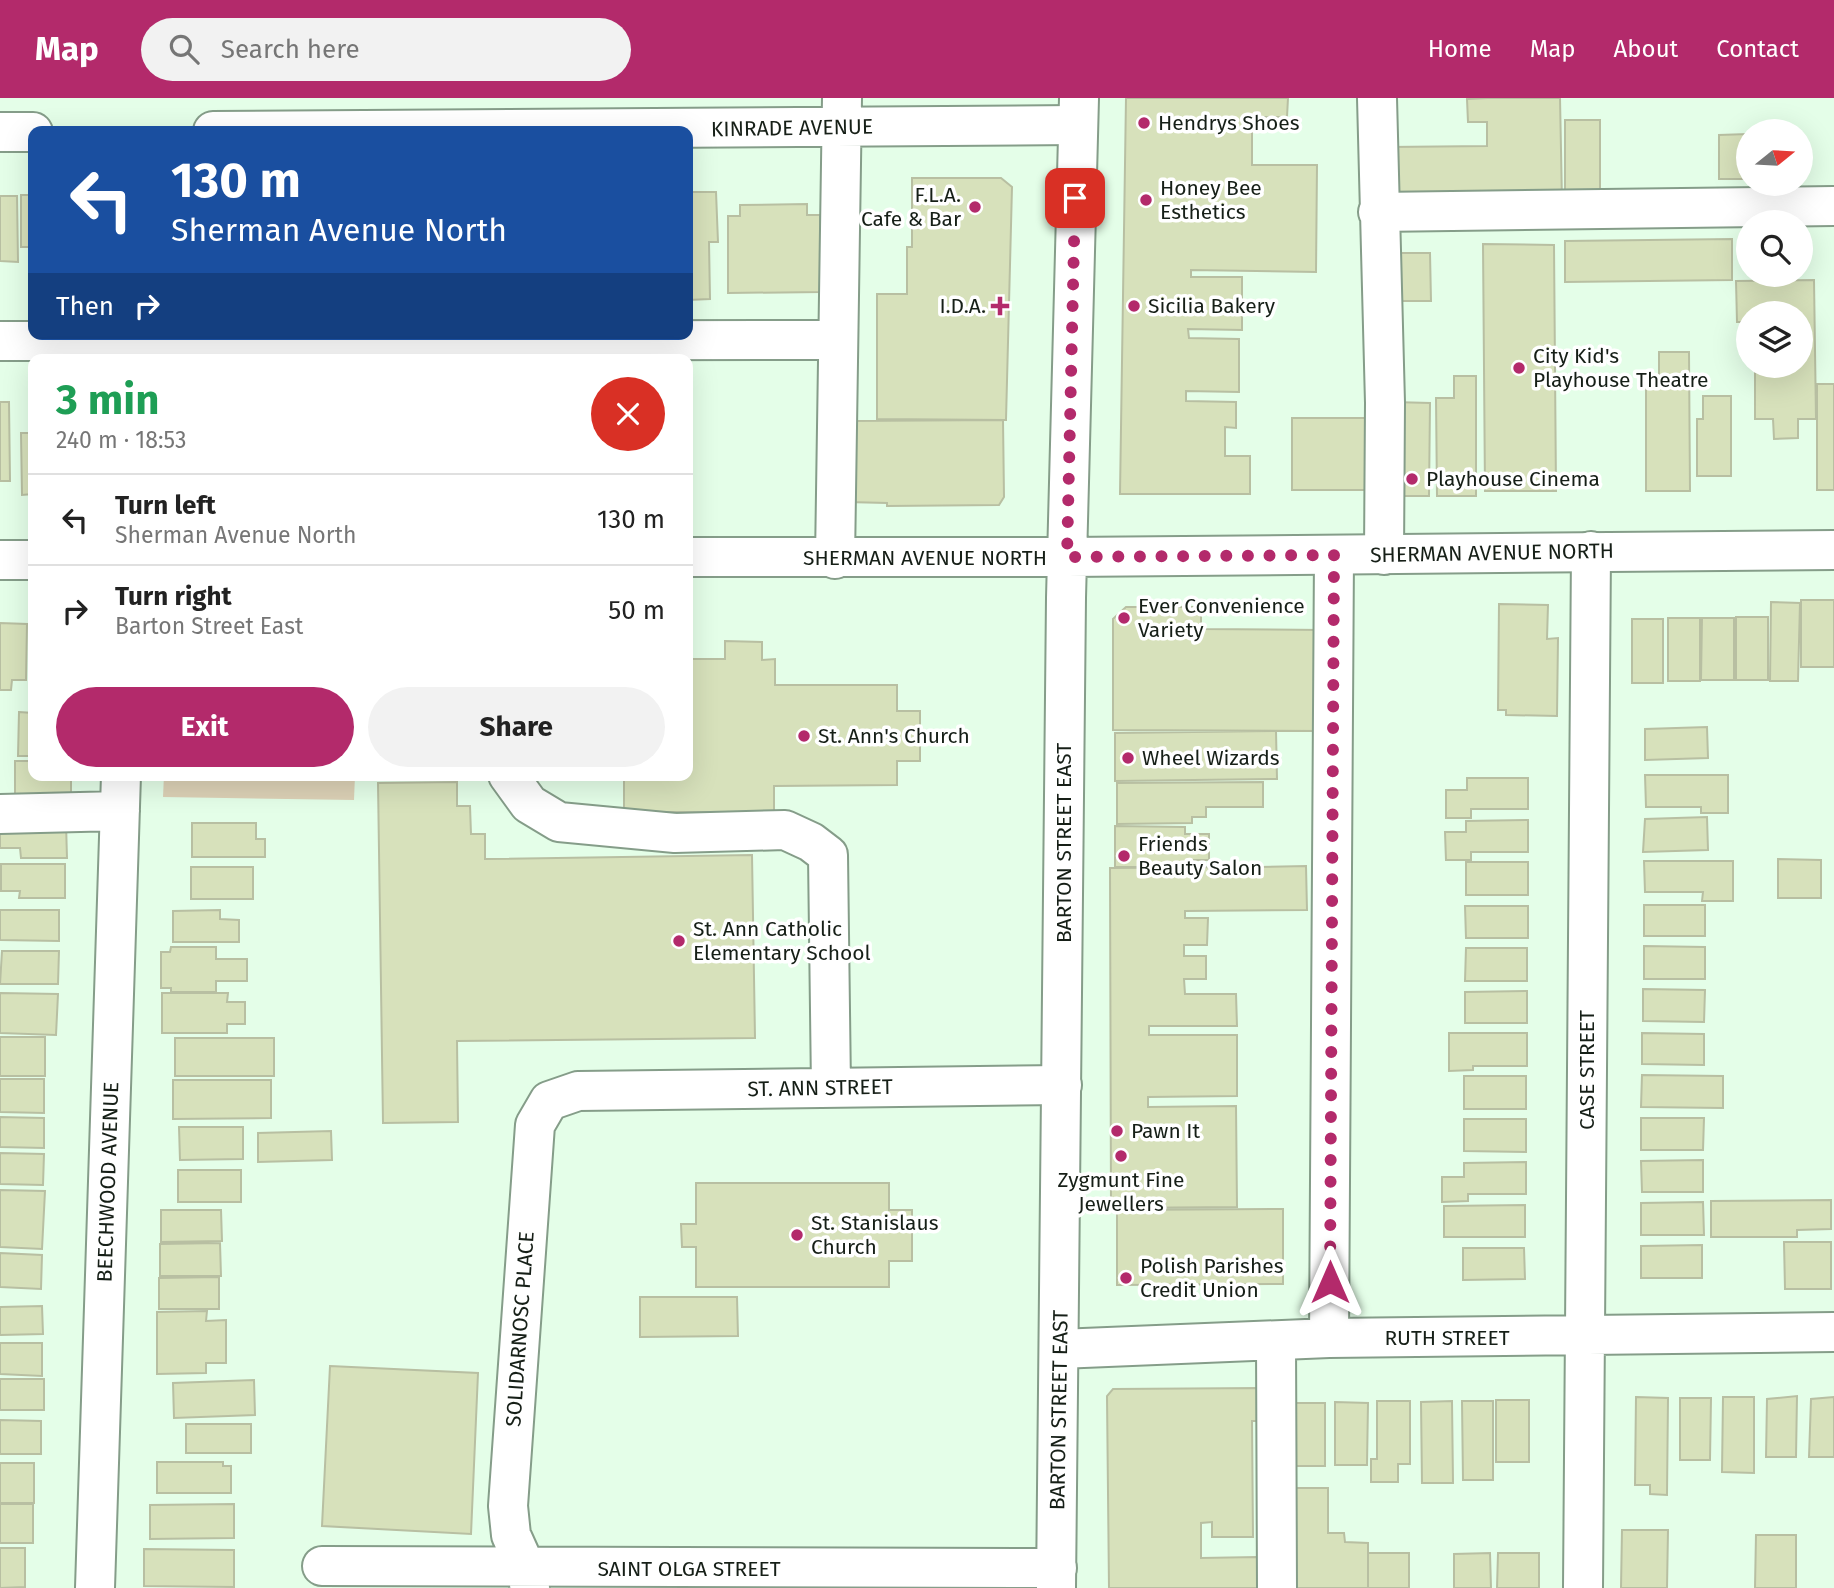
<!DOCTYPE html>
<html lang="en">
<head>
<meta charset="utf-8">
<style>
	:root { --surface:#fff; --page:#f2f2f2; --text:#222; --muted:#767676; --line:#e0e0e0; --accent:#b32a6b }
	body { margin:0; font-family:"Fira Sans",sans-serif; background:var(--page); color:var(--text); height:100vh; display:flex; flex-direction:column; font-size:26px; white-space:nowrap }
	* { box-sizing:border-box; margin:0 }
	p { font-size:23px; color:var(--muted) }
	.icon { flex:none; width:38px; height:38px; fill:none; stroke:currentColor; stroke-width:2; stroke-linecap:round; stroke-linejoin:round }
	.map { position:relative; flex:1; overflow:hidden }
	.details { position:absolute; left:28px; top:256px; width:665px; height:427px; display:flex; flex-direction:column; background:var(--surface); border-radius:14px; box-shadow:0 7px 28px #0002 }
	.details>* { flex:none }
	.hud { position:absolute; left:28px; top:28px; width:665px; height:214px; border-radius:14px; box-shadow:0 7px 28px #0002; background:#1a4fa0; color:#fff; overflow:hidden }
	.needle { width:46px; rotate:72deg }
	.controls { position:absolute; left:1736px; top:21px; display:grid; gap:14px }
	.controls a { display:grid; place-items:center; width:77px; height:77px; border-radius:50%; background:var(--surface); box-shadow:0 7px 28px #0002; font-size:35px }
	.pin { position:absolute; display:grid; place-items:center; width:60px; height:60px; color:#fff; margin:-30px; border-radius:14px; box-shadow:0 4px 10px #0006 }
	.me { position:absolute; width:77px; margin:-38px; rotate:0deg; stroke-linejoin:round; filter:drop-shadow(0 0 5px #0008) }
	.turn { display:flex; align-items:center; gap:24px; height:147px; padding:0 28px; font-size:32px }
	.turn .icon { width:91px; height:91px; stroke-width:2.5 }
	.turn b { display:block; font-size:49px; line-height:60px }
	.then { display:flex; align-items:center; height:66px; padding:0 28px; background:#0003; gap:14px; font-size:26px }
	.round { display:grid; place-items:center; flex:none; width:74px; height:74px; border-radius:37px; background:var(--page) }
	.summary { display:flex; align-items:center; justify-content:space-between; height:119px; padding:0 28px }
	h1 { font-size:42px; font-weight:700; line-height:52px; color:#1e9e55 }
	.action { display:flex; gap:14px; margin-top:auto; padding:14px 28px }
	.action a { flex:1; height:80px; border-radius:42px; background:var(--accent); color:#fff; font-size:28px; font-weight:700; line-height:80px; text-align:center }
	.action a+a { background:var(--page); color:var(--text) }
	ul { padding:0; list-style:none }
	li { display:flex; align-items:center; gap:21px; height:91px; padding:0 28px; border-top:2px solid var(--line) }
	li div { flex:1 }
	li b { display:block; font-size:26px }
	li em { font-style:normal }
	header { display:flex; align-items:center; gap:42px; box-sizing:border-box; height:98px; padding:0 35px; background:var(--accent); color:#fff }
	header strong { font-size:33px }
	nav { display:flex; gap:38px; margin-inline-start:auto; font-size:24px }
	.search { width:490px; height:63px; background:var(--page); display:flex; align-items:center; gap:18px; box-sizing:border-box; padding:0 24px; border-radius:38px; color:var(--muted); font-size:26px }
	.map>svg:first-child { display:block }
	.green { fill:#dcd1b6 }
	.building { fill:#d7e1bb; stroke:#b8bfa2; stroke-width:2 }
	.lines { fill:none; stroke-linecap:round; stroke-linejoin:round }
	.minor-casing { stroke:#859d89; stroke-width:42 }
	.major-casing { stroke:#859d89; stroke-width:42 }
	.minor { stroke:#fff; stroke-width:38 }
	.major { stroke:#fff; stroke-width:38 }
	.route { stroke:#b32a6b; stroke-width:12; stroke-dasharray:0 21.6 }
	.poi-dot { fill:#b32a6b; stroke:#fff; stroke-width:2.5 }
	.labels { text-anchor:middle; stroke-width:7; stroke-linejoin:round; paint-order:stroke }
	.poi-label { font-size:21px; fill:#161f17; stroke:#fff; text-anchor:start }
	.street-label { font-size:21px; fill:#161f17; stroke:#fff }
</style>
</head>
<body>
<header>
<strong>Map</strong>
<div class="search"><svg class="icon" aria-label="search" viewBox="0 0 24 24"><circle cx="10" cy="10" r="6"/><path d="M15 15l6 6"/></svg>Search here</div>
<nav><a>Home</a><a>Map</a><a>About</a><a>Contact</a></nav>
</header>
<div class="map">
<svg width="1834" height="1490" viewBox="0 0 1834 1490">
	<rect width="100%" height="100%" fill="#e4fee8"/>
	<path class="green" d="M164 677H355L354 702 163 699Z"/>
	<path class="building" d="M1126 0H1288L1287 19H1252V67H1317L1316 174 1191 172V179H1242V232L1188 231 1189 240 1239 241V294L1186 293V303L1236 304V330L1225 329V358H1250V396H1120Z
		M1487 0H1560L1562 104 1402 106 1390 93 1389 49 1487 48V24H1468L1467 1Z
		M1565 22H1600V100H1565Z
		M1748 36V81H1719V37Z
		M912 80H1001L1012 89 1006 322 877 321V196H907V149H912Z
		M688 94H716L718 144H709L710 201 688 202Z
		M21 97H33V149H21Z
		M0 98H17L18 164 0 163Z
		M807 106V117H820L821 194 728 195V118H740V107Z
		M1732 141V182L1565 184V143Z
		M1483 146 1554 147 1556 393H1485Z
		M1392 155H1430L1431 203H1392Z
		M1814 182 1816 321H1798V340L1774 341 1773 321H1755V268H1801V215H1748V237H1743V224H1737L1736 183Z
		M1659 254H1689L1690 393H1646V291H1659Z
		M1454 278H1476V398H1437L1436 300H1454Z
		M1817 286H1834V392H1817Z
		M1703 298H1731V378H1697V321H1703Z
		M0 304H9L10 383H0Z
		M1393 304 1430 305 1429 398H1393Z
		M1292 320H1374V392H1292Z
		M1003 322 1004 399 999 407 887 408V405L847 404V323Z
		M21 335H33V396L22 397Z
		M1801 502H1834V569H1801Z
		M1771 504 1800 505 1798 583H1770Z
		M1499 506 1548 507 1547 541 1558 540 1557 618 1506 617V612H1498Z
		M1126 509H1201V531L1323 532V633L1113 632V521Z
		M1736 519H1768V582H1736Z
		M1668 520H1700V583H1668Z
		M1702 520H1734V582H1701Z
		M1632 521H1663V585H1632Z
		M0 525 27 526 26 582H12L11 592H0Z
		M725 543 762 544V562L775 561V587H897V613H920V663H897V687L774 688V714H624V677H688V561H725Z
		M19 614 33 615V658H18Z
		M1707 629 1708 660 1645 662V631Z
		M1276 633 1277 681 1115 683V635Z
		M15 663H33V677H71V708H15Z
		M1645 677H1728V715H1701V709H1646Z
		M1467 680H1528V711H1471V720H1446V692H1467Z
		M457 684V708H470L471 736H485V761L752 757 755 940 457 943 458 1024 383 1025 378 685Z
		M1263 684V709H1206V719H1192V725L1117 726V685Z
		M1707 719 1708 752 1643 754 1645 721Z
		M1528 722V754H1471V762H1446L1445 734H1466V723Z
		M0 725H66L67 760H21L20 750H0Z
		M192 725H256V741H265V759H192Z
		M1115 728 1185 729V736H1209V762H1186V769H1115Z
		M1778 761 1821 762V800H1778Z
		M1644 763H1733V803H1702L1703 794H1645Z
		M1466 764H1528V797H1466Z
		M1 766H65V800H19L20 793H1Z
		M1306 768 1307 812 1185 813V820H1208L1207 847H1184V858H1206V881H1184L1185 896H1236L1237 928H1149V937H1237V998L1148 999V1009L1236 1008 1237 1109 1111 1110 1110 770 1243 769V775H1259V769Z
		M191 769H253V801H191Z
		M1644 807H1705V838H1644Z
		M1465 808H1528V840H1466Z
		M0 812H59V843L0 842Z
		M220 812V821L239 822V844H173V813Z
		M1644 848 1705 849V881H1644Z
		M171 849H216V861H247V883H216V894H171V890H161V854H170Z
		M1466 850H1527V883H1465Z
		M2 853H59L58 886H0Z
		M1643 891 1705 892 1704 924 1643 923Z
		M1527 893V925H1465V894Z
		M0 895 58 896 56 937 0 935Z
		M162 895H228L227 904H245V926H227V935H162Z
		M1449 935H1527V968H1473V972L1449 973Z
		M1642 935 1704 936V967L1642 966Z
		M0 939H45V978H0Z
		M175 940H274V978H175Z
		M1642 977 1723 978V1010L1641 1009Z
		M1464 978H1526V1011H1464Z
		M0 981H44V1015L0 1014Z
		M173 982H271V1020L173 1021Z
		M0 1019 44 1020V1050L0 1049Z
		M1641 1020H1704L1703 1052H1641Z
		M1464 1021H1526V1054L1464 1053Z
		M179 1029H243V1061L180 1062Z
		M331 1033 332 1062 258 1064V1035Z
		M0 1055 44 1056 43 1087 0 1086Z
		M1703 1062V1094H1642L1641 1063Z
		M1526 1064V1096H1468V1103L1442 1104V1079H1464V1065Z
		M178 1072H241V1104H178Z
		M696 1085H889V1112H912V1163H889V1189H696V1149H682L681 1126H696Z
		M0 1092 45 1093 42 1151 0 1149Z
		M1831 1102V1131L1797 1132V1139H1711V1103Z
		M1703 1104 1704 1137H1641V1105Z
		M1525 1107V1139H1444V1108Z
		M1283 1111V1186L1117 1187V1112Z
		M161 1112H221L222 1143 161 1144Z
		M1784 1144H1831V1191H1785Z
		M220 1145 221 1178H160V1146Z
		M1702 1147V1180H1641V1148Z
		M1463 1150H1524L1525 1181 1463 1182Z
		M0 1155 42 1157 41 1191 0 1189Z
		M219 1179V1211H159V1180Z
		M640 1199H737L738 1238 640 1239Z
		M42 1208 43 1236 0 1237V1209Z
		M207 1213 206 1223 226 1222V1265H206V1275L157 1276V1214Z
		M0 1245H42V1278L0 1276Z
		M330 1268 478 1275 471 1436 322 1428Z
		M0 1281H44V1312H0Z
		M254 1282 255 1317 174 1320 173 1285Z
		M1261 1290V1323H1252L1253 1439H1212V1424L1201 1425V1460L1257 1459V1490H1109L1107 1298 1113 1291Z
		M1797 1298 1796 1359H1766L1767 1301Z
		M1636 1299 1668 1300 1667 1397 1650 1396V1387H1635Z
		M1723 1299H1754V1375L1722 1374Z
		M1834 1299V1359H1809L1811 1301Z
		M1680 1300H1711L1710 1362H1680Z
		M1496 1302H1529V1364H1496Z
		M1377 1303H1410V1366H1398V1384H1371V1361H1377Z
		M1452 1303 1453 1385H1422L1421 1304Z
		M1462 1303H1493V1382H1463Z
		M1335 1304 1368 1305 1367 1367H1335Z
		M1291 1305H1325V1368H1292Z
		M0 1322 41 1323V1356H0Z
		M186 1326H251V1355H186Z
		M157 1364H223V1368H231V1395H157Z
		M0 1365H34V1405H0Z
		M1280 1390H1328V1435H1344L1345 1444 1368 1445V1490H1280Z
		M0 1406H33V1445H0Z
		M234 1406V1440L150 1441V1407Z
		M1622 1432H1668L1667 1490H1621Z
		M1756 1437H1796V1490H1755Z
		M0 1450H25V1489L0 1490Z
		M144 1451 234 1452V1489L144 1488Z
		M1368 1455H1409V1490H1368Z
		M1490 1455 1491 1490H1454V1456Z
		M1498 1455H1539V1490H1497Z"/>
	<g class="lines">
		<defs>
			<path id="minor" d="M1377 0 1385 305 1384 457
				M213 33 1077 27
				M0 34H33
				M1378 114 1834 108
				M0 243 837 242
				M688 459H1067
				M835 461 842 0
				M0 462H33
				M508 677 529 706 559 724 675 735 785 732 811 744 828 757 831 990
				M0 716 120 713
				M1329 1240 1334 457
				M1276 1243 1277 1490
				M1059 1251 1329 1240 1834 1234
				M322 1468 1057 1470
				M95 1490 121 677
				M530 1490 525 1468 511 1437 508 1408 535 1027 549 1003 578 993 1062 987
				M1583 1490 1591 453"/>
			<path id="major" d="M1067 459 1834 452
				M1056 1490 1066 500 1079 0"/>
		</defs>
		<use href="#minor" class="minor-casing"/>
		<use href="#major" class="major-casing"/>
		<use href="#minor" class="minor"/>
		<use href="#major" class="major"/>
	</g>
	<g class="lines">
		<path class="route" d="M1075 100 1067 459 1334 457 1330 1184"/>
	</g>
	<g class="poi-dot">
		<circle cx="1144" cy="25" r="7"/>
		<circle cx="1146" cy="102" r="7"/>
		<circle cx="975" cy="109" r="7"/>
		<path d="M996.5 197.5h7v7h7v7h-7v7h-7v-7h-7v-7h7z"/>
		<circle cx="1134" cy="208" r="7"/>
		<circle cx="1519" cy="270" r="7"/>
		<circle cx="1412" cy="381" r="7"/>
		<circle cx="1124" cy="520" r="7"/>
		<circle cx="804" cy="638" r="7"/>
		<circle cx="1128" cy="660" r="7"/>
		<circle cx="1124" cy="758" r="7"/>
		<circle cx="679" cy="843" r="7"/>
		<circle cx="1117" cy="1033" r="7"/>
		<circle cx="1121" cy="1058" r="7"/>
		<circle cx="797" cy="1137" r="7"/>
		<circle cx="1126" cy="1180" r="7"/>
	</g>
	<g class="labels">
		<g class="poi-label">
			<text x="1158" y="32">Hendrys Shoes</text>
			<text x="1160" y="97">Honey Bee<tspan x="1160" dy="24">Esthetics</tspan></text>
			<text x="961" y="104" text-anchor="end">F.L.A.<tspan x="961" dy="24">Cafe &amp; Bar</tspan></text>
			<text x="986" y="215" text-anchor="end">I.D.A.</text>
			<text x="1148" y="215">Sicilia Bakery</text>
			<text x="1533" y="265">City Kid's<tspan x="1533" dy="24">Playhouse Theatre</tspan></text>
			<text x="1426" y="388">Playhouse Cinema</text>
			<text x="1138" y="515">Ever Convenience<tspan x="1138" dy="24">Variety</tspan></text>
			<text x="818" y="645">St. Ann's Church</text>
			<text x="1142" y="667">Wheel Wizards</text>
			<text x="1138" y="753">Friends<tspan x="1138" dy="24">Beauty Salon</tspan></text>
			<text x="693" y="838">St. Ann Catholic<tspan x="693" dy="24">Elementary School</tspan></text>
			<text x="1131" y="1040">Pawn It</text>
			<text x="1121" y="1089" text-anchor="middle">Zygmunt Fine<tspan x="1121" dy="24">Jewellers</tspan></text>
			<text x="811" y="1132">St. Stanislaus<tspan x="811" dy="24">Church</tspan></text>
			<text x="1140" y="1175">Polish Parishes<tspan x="1140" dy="24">Credit Union</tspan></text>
		</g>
		<g class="street-label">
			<text transform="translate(792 30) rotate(-1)" y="7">KINRADE AVENUE</text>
			<text transform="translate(1492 455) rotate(-1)" y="7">SHERMAN AVENUE NORTH</text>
			<text x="925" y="467">SHERMAN AVENUE NORTH</text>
			<text transform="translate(1064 745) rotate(-90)" y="7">BARTON STREET EAST</text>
			<text transform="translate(1587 972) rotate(-90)" y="7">CASE STREET</text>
			<text transform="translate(820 990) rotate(-1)" y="7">ST. ANN STREET</text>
			<text transform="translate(108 1084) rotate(-88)" y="7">BEECHWOOD AVENUE</text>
			<text transform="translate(520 1231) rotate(-86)" y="7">SOLIDARNOSC PLACE</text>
			<text x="1447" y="1247">RUTH STREET</text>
			<text transform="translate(1059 1312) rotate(-89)" y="7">BARTON STREET EAST</text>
			<text x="689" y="1478">SAINT OLGA STREET</text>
		</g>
	</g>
</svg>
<div class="controls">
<a><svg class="needle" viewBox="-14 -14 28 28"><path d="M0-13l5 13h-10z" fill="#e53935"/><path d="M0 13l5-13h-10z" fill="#767676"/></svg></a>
<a><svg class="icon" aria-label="search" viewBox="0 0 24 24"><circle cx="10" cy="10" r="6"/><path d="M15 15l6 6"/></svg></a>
<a><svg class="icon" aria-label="layers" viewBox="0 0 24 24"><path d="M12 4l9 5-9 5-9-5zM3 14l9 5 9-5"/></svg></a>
</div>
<div class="pin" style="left:1075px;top:100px;background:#d93025"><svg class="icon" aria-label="arrive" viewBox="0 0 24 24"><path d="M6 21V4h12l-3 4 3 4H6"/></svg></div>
<svg class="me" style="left:1330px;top:1184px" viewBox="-20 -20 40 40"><path d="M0-17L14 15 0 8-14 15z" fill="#b32a6b" stroke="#fff" stroke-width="4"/></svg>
<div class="hud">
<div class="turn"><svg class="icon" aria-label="left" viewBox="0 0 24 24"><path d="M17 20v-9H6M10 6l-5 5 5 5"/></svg><div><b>130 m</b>Sherman Avenue North</div></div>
<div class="then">Then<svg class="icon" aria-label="right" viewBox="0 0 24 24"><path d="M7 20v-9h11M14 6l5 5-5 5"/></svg></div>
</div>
<section class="details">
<div class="summary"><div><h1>3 min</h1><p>240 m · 18:53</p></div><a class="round" style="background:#d93025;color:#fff"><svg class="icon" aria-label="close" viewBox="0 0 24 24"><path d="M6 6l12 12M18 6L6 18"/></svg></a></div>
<ul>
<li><svg class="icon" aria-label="left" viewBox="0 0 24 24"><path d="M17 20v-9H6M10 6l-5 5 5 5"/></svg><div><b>Turn left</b><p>Sherman Avenue North</p></div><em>130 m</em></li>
<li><svg class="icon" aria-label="right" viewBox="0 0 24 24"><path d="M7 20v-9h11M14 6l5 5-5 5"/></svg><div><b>Turn right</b><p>Barton Street East</p></div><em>50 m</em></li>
</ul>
<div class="action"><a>Exit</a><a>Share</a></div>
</section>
</div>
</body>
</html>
